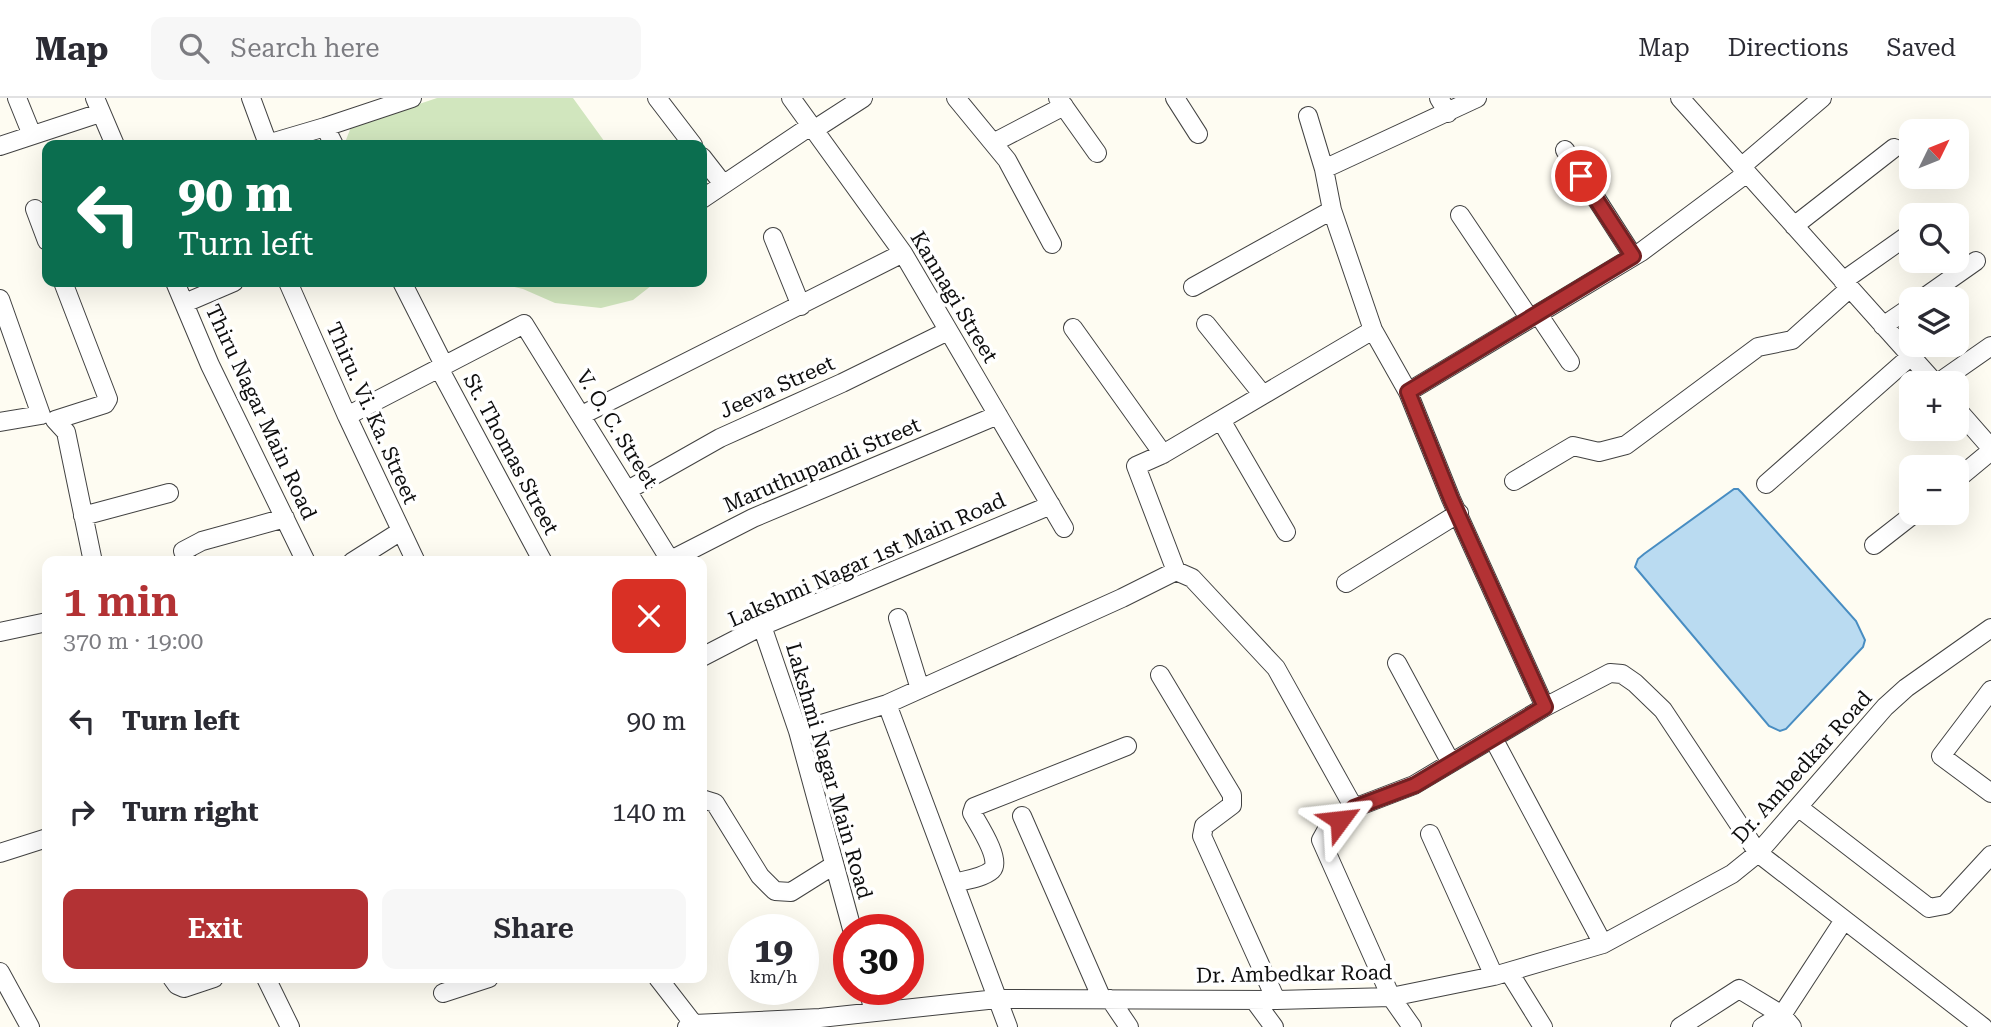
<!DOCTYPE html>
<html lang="en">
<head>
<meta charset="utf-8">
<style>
	:root { --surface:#fff; --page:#f7f7f7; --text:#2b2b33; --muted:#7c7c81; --line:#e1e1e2; --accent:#b33234 }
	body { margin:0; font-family:"Roboto Serif",serif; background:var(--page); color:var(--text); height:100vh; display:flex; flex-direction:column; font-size:26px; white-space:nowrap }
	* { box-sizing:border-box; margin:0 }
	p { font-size:23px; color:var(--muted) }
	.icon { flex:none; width:38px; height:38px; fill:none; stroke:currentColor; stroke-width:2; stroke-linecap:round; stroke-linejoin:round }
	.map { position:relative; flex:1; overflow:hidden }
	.panel { position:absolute; left:42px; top:458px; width:665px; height:427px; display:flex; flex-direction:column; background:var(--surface); border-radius:14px; box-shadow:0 7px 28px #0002 }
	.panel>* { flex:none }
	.hud { position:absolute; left:42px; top:42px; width:665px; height:147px; border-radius:14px; box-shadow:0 7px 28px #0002; background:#0b6e4f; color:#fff; overflow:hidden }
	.needle { width:46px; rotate:47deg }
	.buttons { position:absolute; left:1899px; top:21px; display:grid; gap:14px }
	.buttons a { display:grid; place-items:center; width:70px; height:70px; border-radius:14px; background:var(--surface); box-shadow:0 7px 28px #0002; font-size:35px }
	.speed { position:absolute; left:728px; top:816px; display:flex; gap:14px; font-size:35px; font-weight:700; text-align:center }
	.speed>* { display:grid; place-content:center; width:91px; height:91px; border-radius:50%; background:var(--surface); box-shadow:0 7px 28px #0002; line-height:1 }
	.speed small { font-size:18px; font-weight:400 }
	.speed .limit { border:10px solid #d22; background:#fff; color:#111 }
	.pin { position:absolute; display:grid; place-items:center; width:60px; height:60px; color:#fff; margin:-30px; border:4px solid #fff; border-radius:50%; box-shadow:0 2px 7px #0007 }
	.me { position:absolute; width:77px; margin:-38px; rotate:60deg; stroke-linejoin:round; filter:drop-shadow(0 0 5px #0008) }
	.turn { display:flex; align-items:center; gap:24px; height:147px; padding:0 21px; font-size:32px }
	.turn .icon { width:91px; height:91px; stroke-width:2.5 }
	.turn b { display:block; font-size:49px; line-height:60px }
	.round { display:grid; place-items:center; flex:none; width:74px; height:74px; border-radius:14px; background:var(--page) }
	.headline { display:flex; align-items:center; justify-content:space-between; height:119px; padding:0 21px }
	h1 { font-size:42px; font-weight:600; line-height:52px; color:var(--accent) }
	.cta { display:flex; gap:14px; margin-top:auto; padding:14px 21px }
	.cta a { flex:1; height:80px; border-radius:14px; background:var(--accent); color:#fff; font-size:28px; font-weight:600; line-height:80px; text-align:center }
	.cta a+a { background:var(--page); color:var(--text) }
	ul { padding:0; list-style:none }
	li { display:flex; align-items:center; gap:21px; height:91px; padding:0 21px }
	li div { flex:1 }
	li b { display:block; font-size:26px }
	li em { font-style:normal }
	header { display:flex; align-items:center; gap:42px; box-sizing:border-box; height:98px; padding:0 35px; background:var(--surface); border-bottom:2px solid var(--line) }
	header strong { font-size:33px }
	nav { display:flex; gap:38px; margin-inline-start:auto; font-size:24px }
	.search { width:490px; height:63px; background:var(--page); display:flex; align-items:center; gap:18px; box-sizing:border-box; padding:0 24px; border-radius:14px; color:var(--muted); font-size:26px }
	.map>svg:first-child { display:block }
	.green { fill:#d1e6be }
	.water { fill:#badbf1; stroke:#488dc2; stroke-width:2 }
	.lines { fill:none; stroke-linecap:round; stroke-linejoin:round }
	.minor-casing { stroke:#424242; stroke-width:20 }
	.minor { stroke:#fff; stroke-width:18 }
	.route-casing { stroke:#742022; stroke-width:18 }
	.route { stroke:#b33234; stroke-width:12 }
	.labels { text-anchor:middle; stroke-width:7; stroke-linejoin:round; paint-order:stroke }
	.street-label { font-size:21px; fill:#0f0f0f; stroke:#fff }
</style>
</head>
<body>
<header>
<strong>Map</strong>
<div class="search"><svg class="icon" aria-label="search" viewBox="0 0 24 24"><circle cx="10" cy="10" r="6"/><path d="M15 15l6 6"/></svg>Search here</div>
<nav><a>Map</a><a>Directions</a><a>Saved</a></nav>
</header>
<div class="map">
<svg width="1991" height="929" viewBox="0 0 1991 929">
	<rect width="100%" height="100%" fill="#fefcf2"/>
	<path class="green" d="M437 0H573L607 47H344L351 29Z
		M494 184H656L633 202 601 210 555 205 523 191Z"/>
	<path class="water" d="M1734 391H1738L1742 395 1856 523 1865 542 1863 549 1786 631 1780 633 1769 628 1635 469 1638 461 1644 456Z"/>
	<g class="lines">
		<defs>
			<path id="minor" d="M17 0 32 37
				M95 0 115 47
				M251 0 268 46
				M657 0 693 47
				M791 0 903 155 1064 430
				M956 0 1007 62 1052 146
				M1058 0 1097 55
				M1175 0 1198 36
				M1439 0 1448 15
				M1680 0 1935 285
				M1308 18 1324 71 1332 112 1373 232 1408 294 1451 401 1545 609
				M325 29 412 0
				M815 31 863 0
				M993 45 1064 8
				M264 47 325 29 334 47
				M0 48 100 15
				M1565 52 1633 158
				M702 59 723 86
				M1741 69 1822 0
				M1324 71 1477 0
				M702 101 812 27
				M35 111 47 143
				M1460 117 1530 221
				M1794 128 1894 50
				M773 139 801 208
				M1843 183 1911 135
				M63 184 108 301 105 306 55 322 66 334 93 464
				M175 184 210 267 306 464
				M288 184 347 318 416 464
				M402 184 444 267
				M1193 189 1332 112
				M0 201 41 317 0 324
				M1922 201 1976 163
				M185 205 234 184
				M1538 216 1570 264
				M1206 226 1263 297
				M1883 228 1911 209
				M1073 230 1163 356
				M439 270 543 464
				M1938 285 1991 248
				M1408 294 1641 154 1747 75
				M1956 310 1991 350
				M582 317 903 155
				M347 318 524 226 670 462
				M1221 322 1286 434
				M1956 382 1991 353
				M1514 383 1573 348 1599 354 1626 347 1758 249 1792 242 1850 190
				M1766 386 1911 258
				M628 392 720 340 842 285 948 233
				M83 418 169 395
				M1874 447 1915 415
				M188 464 183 453 202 443 285 420
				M352 464 401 433
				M667 464 753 420 998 317
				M1176 473 1136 368 1163 356 1373 232
				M1346 485 1459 415
				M898 520 920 591
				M762 528 798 633 852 831
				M0 534 47 524
				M702 559 762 528 1051 407
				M1397 565 1451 665
				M1160 577 1232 697V707L1204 728 1202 738 1276 902
				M1991 592 1941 658 1991 695
				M887 606 1008 929
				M798 633 887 606 1122 500 1176 473 1192 480 1276 570 1354 710
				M1493 640 1603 846
				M702 701 715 705 760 778 775 793 791 794 834 767
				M1798 709 1929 810 1945 807 1991 757
				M1022 718 1102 901
				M1430 736 1494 878
				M0 755 47 740
				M954 785C965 782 983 780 992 772 1002 762 978 726 972 715L974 709 1127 648
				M0 874 30 929
				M1509 874 1543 929
				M172 880 177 887 184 890 214 880
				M266 880 290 929
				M658 880 696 929
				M868 891 874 914
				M443 895 489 880
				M1110 901 1129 929
				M1254 902 1274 929
				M687 929 694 926 820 920 997 901 1276 902 1391 899 1494 878 1603 846 1732 776 1758 755 1885 609 1906 590 1991 530
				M1412 929 1391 899 1321 742 1326 733 1354 710 1414 687 1545 609 1610 575 1622 576 1635 585 1663 612 1758 755 1983 929
				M1680 929 1739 891 1782 917 1792 929
				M1762 929 1782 917 1844 822"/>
		</defs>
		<use href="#minor" class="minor-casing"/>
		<use href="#minor" class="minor"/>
	</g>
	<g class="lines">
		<defs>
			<path id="route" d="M1340 722 1354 710 1415 687 1545 609 1451 401 1408 294 1633 158 1581 78"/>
		</defs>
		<use href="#route" class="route-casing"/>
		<use href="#route" class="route"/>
	</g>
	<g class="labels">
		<g class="street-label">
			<text transform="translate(954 199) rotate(59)" y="7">Kannagi Street</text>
			<text transform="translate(777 289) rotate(-24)" y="7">Jeeva Street</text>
			<text transform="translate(261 314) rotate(65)" y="7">Thiru Nagar Main Road</text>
			<text transform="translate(372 315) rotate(66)" y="7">Thiru. Vi. Ka. Street</text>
			<text transform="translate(617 331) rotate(58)" y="7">V. O. C. Street</text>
			<text transform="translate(511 356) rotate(62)" y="7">St. Thomas Street</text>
			<text transform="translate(822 367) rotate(-23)" y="7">Maruthupandi Street</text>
			<text transform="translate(867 462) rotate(-24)" y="7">Lakshmi Nagar 1st Main Road</text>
			<text transform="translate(1802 669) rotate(-48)" y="7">Dr. Ambedkar Road</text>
			<text transform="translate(829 673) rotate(74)" y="7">Lakshmi Nagar Main Road</text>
			<text transform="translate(1294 876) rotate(-1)" y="7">Dr. Ambedkar Road</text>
		</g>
	</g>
</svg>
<div class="buttons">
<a><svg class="needle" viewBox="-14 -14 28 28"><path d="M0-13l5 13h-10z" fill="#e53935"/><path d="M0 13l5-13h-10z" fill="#7c7c81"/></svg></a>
<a><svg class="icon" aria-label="search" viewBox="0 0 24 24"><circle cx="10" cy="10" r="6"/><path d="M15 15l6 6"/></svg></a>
<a><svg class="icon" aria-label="layers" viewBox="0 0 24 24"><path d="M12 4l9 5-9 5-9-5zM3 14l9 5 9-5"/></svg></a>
<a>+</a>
<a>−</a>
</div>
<div class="speed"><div>19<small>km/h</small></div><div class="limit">30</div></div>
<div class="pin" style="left:1581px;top:78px;background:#d93025"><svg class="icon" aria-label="arrive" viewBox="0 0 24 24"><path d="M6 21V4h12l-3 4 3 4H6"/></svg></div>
<svg class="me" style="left:1340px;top:722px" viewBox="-20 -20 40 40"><path d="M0-17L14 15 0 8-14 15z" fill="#b33234" stroke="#fff" stroke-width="4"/></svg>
<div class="hud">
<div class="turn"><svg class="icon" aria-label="left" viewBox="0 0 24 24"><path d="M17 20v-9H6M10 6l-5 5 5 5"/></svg><div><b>90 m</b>Turn left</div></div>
</div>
<section class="panel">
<div class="headline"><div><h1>1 min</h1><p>370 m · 19:00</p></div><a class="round" style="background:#d93025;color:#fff"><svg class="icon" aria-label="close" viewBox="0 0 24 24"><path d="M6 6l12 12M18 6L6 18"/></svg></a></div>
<ul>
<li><svg class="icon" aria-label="left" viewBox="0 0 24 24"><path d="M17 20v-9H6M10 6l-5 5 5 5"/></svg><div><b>Turn left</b></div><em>90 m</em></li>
<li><svg class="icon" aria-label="right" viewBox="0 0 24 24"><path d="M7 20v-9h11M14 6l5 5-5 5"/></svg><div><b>Turn right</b></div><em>140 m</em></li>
</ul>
<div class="cta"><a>Exit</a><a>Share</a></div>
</section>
</div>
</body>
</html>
